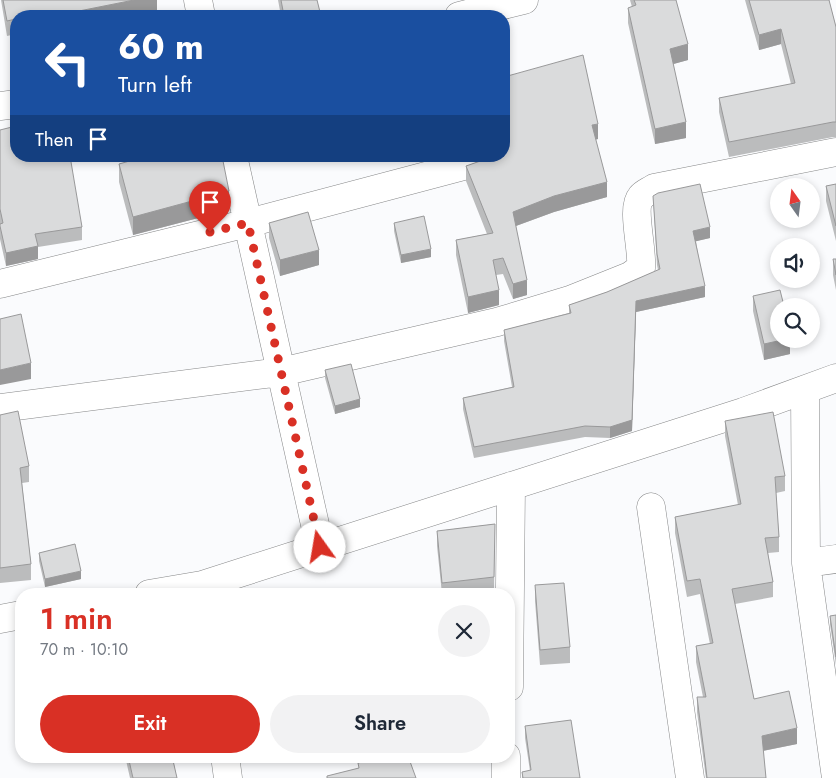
<!DOCTYPE html>
<html lang="en">
<head>
<meta charset="utf-8">
<style>
	:root { --surface:#fff; --page:#f2f2f3; --text:#1f2937; --muted:#747a83; --accent:#d93025 }
	body { margin:0; font-family:Jost,sans-serif; background:var(--page); color:var(--text); height:100vh; display:flex; flex-direction:column; font-size:19px; white-space:nowrap }
	* { box-sizing:border-box; margin:0 }
	p { font-size:16px; color:var(--muted) }
	.icon { flex:none; width:28px; height:28px; fill:none; stroke:currentColor; stroke-width:2; stroke-linecap:round; stroke-linejoin:round }
	.map { position:relative; flex:1; overflow:hidden }
	.sheet { position:absolute; left:15px; top:588px; width:500px; height:175px; display:flex; flex-direction:column; background:var(--surface); border-radius:20px; box-shadow:0 2px 8px #0003 }
	.sheet>* { flex:none }
	.top-card { position:absolute; left:10px; top:10px; width:500px; height:152px; border-radius:20px; box-shadow:0 2px 8px #0003; background:#1a4fa0; color:#fff; overflow:hidden }
	.needle { width:32px; rotate:346deg }
	.fabs { position:absolute; left:770px; top:178px; display:grid; gap:10px }
	.fabs a { display:grid; place-items:center; width:50px; height:50px; border-radius:50%; background:var(--surface); box-shadow:0 2px 8px #0003; font-size:25px }
	.pin { position:absolute; display:grid; place-items:center; width:42px; height:42px; color:#fff; margin:-51px -21px; border-radius:50% 50% 50% 0; rotate:-45deg; box-shadow:0 0 5px #0007 }
	.pin .icon { rotate:45deg }
	.me { position:absolute; width:55px; margin:-28px; rotate:347deg; stroke-linejoin:round; filter:drop-shadow(0 0 4px #0008) }
	.turn { display:flex; align-items:center; gap:18px; height:105px; padding:0 25px; font-size:22px }
	.turn .icon { width:65px; height:65px; stroke-width:2.5 }
	.turn b { display:block; font-size:35px; line-height:42px }
	.then { display:flex; align-items:center; height:48px; padding:0 25px; background:#0003; gap:10px; font-size:19px }
	.round { display:grid; place-items:center; flex:none; width:52px; height:52px; border-radius:26px; background:var(--page) }
	.head { display:flex; align-items:center; justify-content:space-between; height:85px; padding:0 25px }
	h1 { font-size:30px; font-weight:600; line-height:38px; color:var(--accent) }
	.action { display:flex; gap:10px; margin-top:auto; padding:10px 25px }
	.action a { flex:1; height:58px; border-radius:30px; background:var(--accent); color:#fff; font-size:20px; font-weight:600; line-height:58px; text-align:center }
	.action a+a { background:var(--page); color:var(--text) }
	.map>svg:first-child { display:block }
	.lines { fill:none; stroke-linecap:round; stroke-linejoin:round }
	.minor-casing { stroke:#868788; stroke-width:29 }
	.minor { stroke:#fff; stroke-width:28 }
	.wall { fill:#bbbcbd }
	.shaded-wall { fill:#99999a }
	.building { fill:#dadbdc; stroke:#99999a }
	.route { stroke:#d93025; stroke-width:9; stroke-dasharray:0 16.2 }
</style>
</head>
<body>
<div class="map">
<svg width="836" height="778" viewBox="0 0 836 778">
	<rect width="100%" height="100%" fill="#fafbfd"/>
	<g class="lines">
		<defs>
			<path id="minor" d="M198 0 201 16
				M459 16 524 0
				M0 106 16 104
				M233 156 320 547
				M0 284 248 223 475 163
				M805 390 806 563 836 778
				M0 408 281 372 497 322 570 300 630 276 641 268C643 250 631 208 641 197 644 193 650 191 654 188L836 152
				M651 507 690 778
				M806 563 836 559
				M149 594 202 585
				M203 594 202 585 743 412 836 378
				M0 619 21 615
				M509 687 511 486
				M225 756 228 778
				M506 778V756"/>
		</defs>
		<use href="#minor" class="minor-casing"/>
		<use href="#minor" class="minor"/>
	</g>
	<path class="wall" d="M1 0H157V10L128 16H16V34L7 36Z
		M278 0H317L321 16H281Z
		M630 0H676L688 60 673 64 686 138 655 144 628 23V8L632 7Z
		M745 0H829L836 27V137H833L729 157 719 112V98L791 84 781 44 759 50Z
		M504 77 598 139 595 140 607 197 554 212 516 226 527 295 513 299 503 274 496 275 499 305 468 313 456 255V240L487 234 466 181V166L486 159 504 156Z
		M0 130 82 227V240L38 247V259L6 266 0 239Z
		M119 164 229 210 133 235 119 182Z
		M836 184V241L826 201V186Z
		M653 196 710 238 696 241 705 297 636 312 632 431 610 438 585 437 474 458 463 409V398L512 387 504 341V330L569 313V305L607 292 658 270 657 265Z
		M269 223 319 265 280 276 269 238Z
		M394 223 431 257 401 263 394 231Z
		M833 259H836V290L833 275Z
		M753 296 790 339V354L764 360 753 311Z
		M325 370 360 407 335 414 325 378Z
		M0 415 29 466V482L22 483 31 564V580L0 583Z
		M725 421 785 476V491L776 493 779 537V552L768 553 773 582V597L735 604 754 699 797 744 763 751 766 778H706L697 712V697H703L696 662V646L710 644 700 594 687 597 675 533V517L738 505 725 436Z
		M495 524 494 592 482 594H442L437 546V531Z
		M39 553 81 579 45 587 39 561Z
		M535 585 570 647V663L540 665 535 601Z
		M836 615V665L830 624V616Z
		M525 726 580 778H522V772L530 771 525 738Z
		M125 756H172L177 778H130Z"/>
	<path class="shaded-wall" d="M134 0H157V10L128 16H59V15Z
		M781 29V44L759 50V35Z
		M688 44V60L670 65V49Z
		M686 122V138L655 144V129Z
		M598 124V139L592 140V125Z
		M607 182V197L554 212 513 227V212L554 196Z
		M229 191V210L133 235V217Z
		M710 227V238L693 242V231Z
		M38 246V259L6 266V253Z
		M431 249V257L401 263V255Z
		M319 250V265L280 276V260Z
		M527 280V295L513 299V284Z
		M705 286V297L636 312 632 431 610 438V427L636 301Z
		M499 290V305L468 313V297Z
		M787 339H790V354L764 360V344Z
		M31 363V379L0 385V370Z
		M360 399V407L335 414V406Z
		M81 571V579L45 587V579Z
		M797 728V744L762 751V736Z"/>
	<path class="building" d="M3 0H134L59 15V16H16V19L7 21Z
		M281 0H317L321 16H284Z
		M634 0H676L688 44 670 49 686 122 655 129 628 8 636 5Z
		M749 0H829L836 27V122H833L729 142 719 98 795 83 781 29 759 35Z
		M481 12V16H452L451 14 455 16H462Z
		M583 55 598 124 592 125 607 182 554 196 513 212 527 280 513 284 503 258 493 260 499 290 468 297 456 240 493 233 466 166 486 159 487 156H504V75V77Z
		M16 126V156H70L82 227 35 234 38 246 6 253 0 226V224L3 223 0 209V130Z
		M147 156H222L229 191 133 217 119 164Z
		M700 184 710 227 693 231 705 286 636 301 632 420 610 427 585 426 474 447 463 398 514 387 504 330 571 313 569 305 607 292 660 269 657 254 653 196 658 193Z
		M836 184V226L826 186Z
		M308 212 319 250 280 260 269 223Z
		M424 216 431 249 401 255 394 223Z
		M833 259H836V275Z
		M780 290 784 306H779V339H787L764 344 753 296Z
		M21 314 31 363 0 370V319Z
		M351 364 360 399 335 406 325 370Z
		M18 411 29 466 20 468 31 564 0 568V415Z
		M773 412 785 476 775 477 779 537 765 538 773 582 732 589 754 699 789 691 797 728 762 736 766 778H707L705 760 697 697H706L696 646 713 643 700 579 687 581 675 517 741 504 725 421Z
		M495 524 494 577 442 583 437 531Z
		M75 544 81 571 45 579 39 553Z
		M564 583 570 647 540 650 535 585Z
		M836 615V657L830 616Z
		M571 720 580 778H523L522 772 531 770 525 726Z
		M128 756H172L177 778H133Z
		M390 756H408L416 778H327V776L359 768 358 763Z"/>
	<g class="lines">
		<path class="route" d="M210 232 248 223 320 547"/>
	</g>
</svg>
<div class="fabs">
<a><svg class="needle" viewBox="-14 -14 28 28"><path d="M0-13l5 13h-10z" fill="#e53935"/><path d="M0 13l5-13h-10z" fill="#747a83"/></svg></a>
<a><svg class="icon" aria-label="sound" viewBox="0 0 24 24"><path d="M4 9h4l5-4v14l-5-4H4zM17 9q2 3 0 6"/></svg></a>
<a><svg class="icon" aria-label="search" viewBox="0 0 24 24"><circle cx="10" cy="10" r="6"/><path d="M15 15l6 6"/></svg></a>
</div>
<div class="pin" style="left:210px;top:232px;background:#d93025"><svg class="icon" aria-label="arrive" viewBox="0 0 24 24"><path d="M6 21V4h12l-3 4 3 4H6"/></svg></div>
<svg class="me" style="left:320px;top:547px" viewBox="-20 -20 40 40"><circle r="19" fill="#fff"/><path d="M0-13L10 11 0 6-10 11z" fill="#d93025"/></svg>
<div class="top-card">
<div class="turn"><svg class="icon" aria-label="left" viewBox="0 0 24 24"><path d="M17 20v-9H6M10 6l-5 5 5 5"/></svg><div><b>60 m</b>Turn left</div></div>
<div class="then">Then<svg class="icon" aria-label="arrive" viewBox="0 0 24 24"><path d="M6 21V4h12l-3 4 3 4H6"/></svg></div>
</div>
<section class="sheet">
<div class="head"><div><h1>1 min</h1><p>70 m · 10:10</p></div><a class="round"><svg class="icon" aria-label="close" viewBox="0 0 24 24"><path d="M6 6l12 12M18 6L6 18"/></svg></a></div>
<div class="action"><a>Exit</a><a>Share</a></div>
</section>
</div>
</body>
</html>
